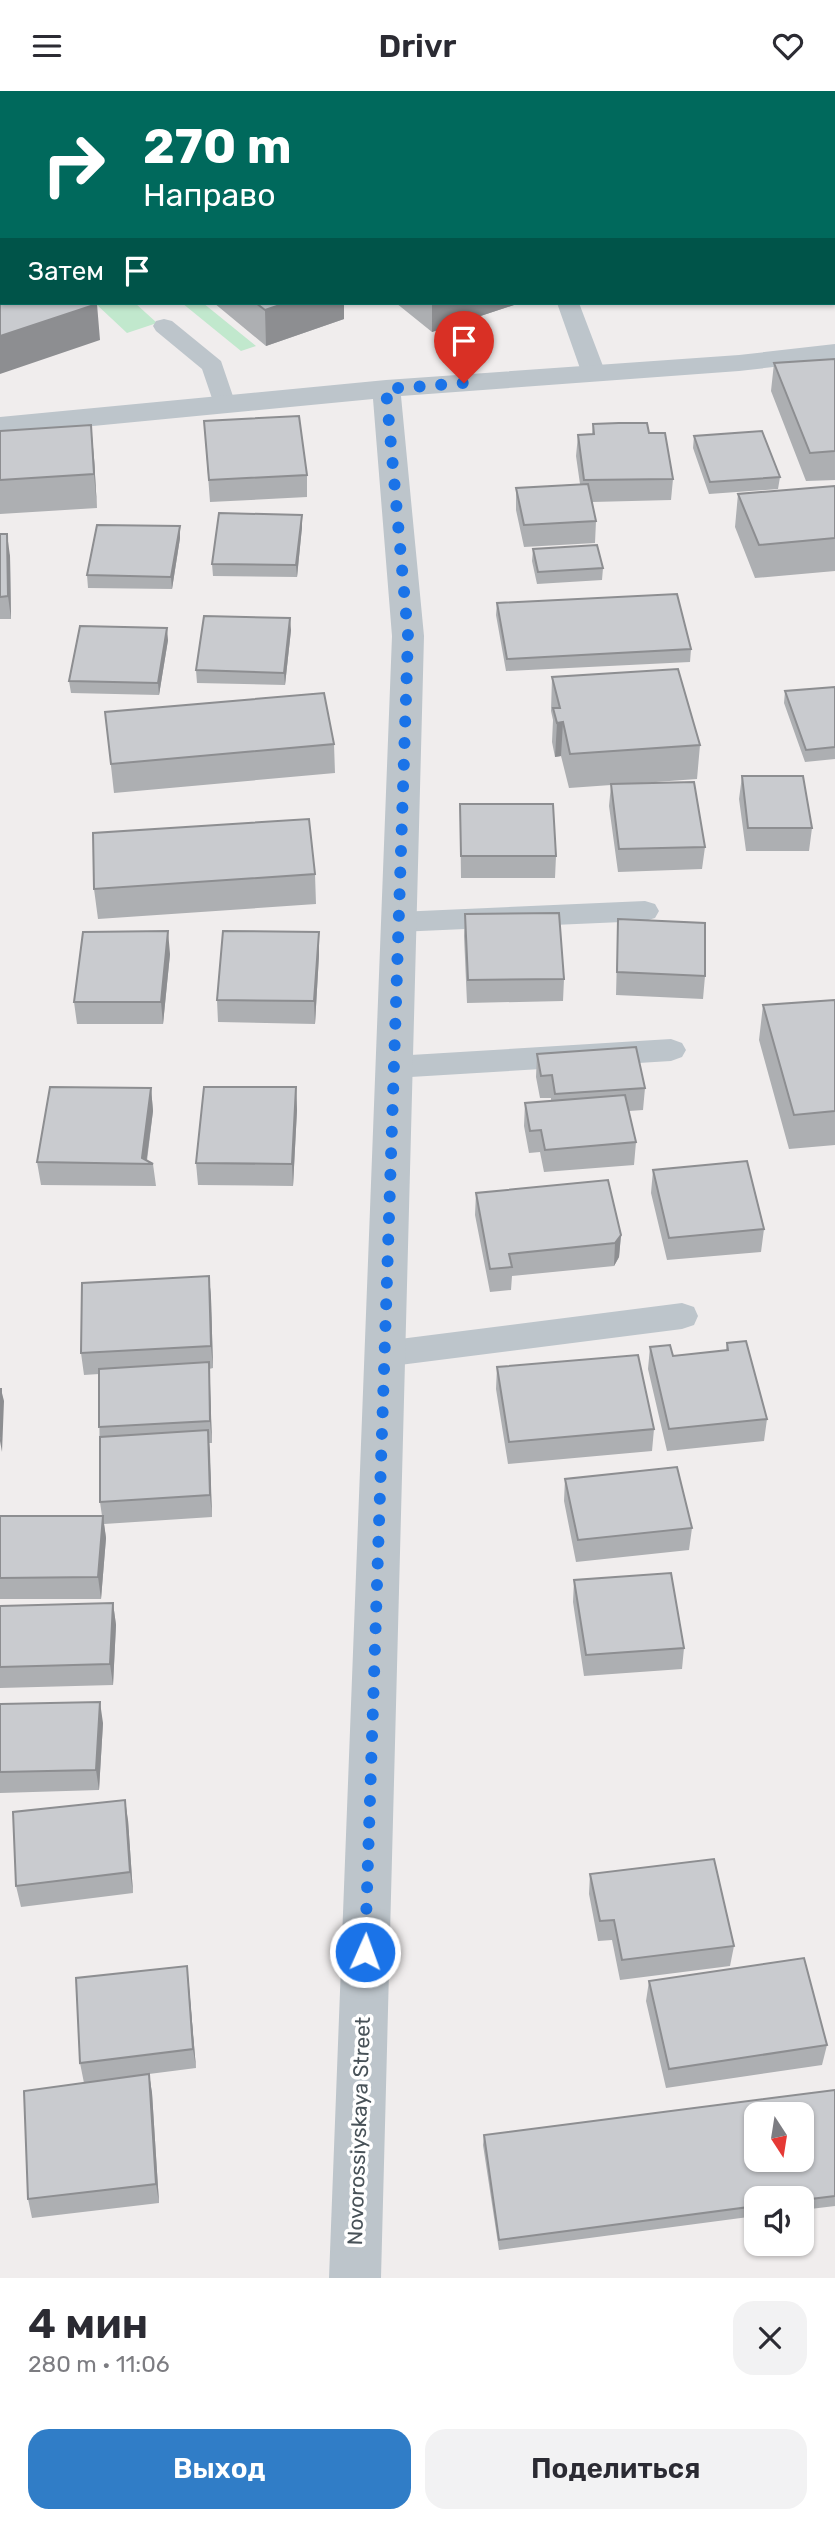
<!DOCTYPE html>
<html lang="ru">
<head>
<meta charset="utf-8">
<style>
	:root { --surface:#fff; --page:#f2f2f3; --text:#2b2b33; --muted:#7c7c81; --accent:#307dc7 }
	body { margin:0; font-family:Rubik,sans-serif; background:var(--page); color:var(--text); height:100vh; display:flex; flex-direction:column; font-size:26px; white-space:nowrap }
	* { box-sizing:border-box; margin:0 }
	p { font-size:23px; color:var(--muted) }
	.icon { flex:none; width:38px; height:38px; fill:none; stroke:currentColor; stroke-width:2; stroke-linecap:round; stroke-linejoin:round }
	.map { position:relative; height:2187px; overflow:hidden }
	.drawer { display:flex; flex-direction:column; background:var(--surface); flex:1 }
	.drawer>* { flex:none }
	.guide { position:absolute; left:0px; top:0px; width:836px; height:214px; box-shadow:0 2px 5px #0004; background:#00695c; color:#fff; overflow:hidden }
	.needle { width:46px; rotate:168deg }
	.buttons { position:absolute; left:744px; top:2011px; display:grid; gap:14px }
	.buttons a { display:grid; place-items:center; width:70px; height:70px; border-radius:14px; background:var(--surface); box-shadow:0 2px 5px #0004; font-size:35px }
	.pin { position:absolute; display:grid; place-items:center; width:60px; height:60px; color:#fff; margin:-72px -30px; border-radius:50% 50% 50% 0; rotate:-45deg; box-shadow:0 0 7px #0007 }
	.pin .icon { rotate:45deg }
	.me { position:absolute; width:77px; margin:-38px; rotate:2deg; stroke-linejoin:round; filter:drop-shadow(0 0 5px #0008) }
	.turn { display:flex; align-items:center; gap:24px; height:147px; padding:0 28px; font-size:32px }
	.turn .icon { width:91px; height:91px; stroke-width:2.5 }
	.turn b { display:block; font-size:49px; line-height:60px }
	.then { display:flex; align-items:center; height:66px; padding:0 28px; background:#0003; gap:14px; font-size:26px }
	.round { display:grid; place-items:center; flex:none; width:74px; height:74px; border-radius:21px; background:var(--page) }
	.head { display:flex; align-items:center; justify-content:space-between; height:119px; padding:0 28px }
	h1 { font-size:42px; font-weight:600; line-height:52px }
	.action { display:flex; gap:14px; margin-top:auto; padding:14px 28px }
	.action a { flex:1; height:80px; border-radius:21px; background:var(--accent); color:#fff; font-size:28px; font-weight:600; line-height:80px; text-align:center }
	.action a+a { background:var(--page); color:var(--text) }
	header { display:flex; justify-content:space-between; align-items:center; height:91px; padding:0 28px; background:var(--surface); font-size:32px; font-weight:600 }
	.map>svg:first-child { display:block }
	.green { fill:#c1e8cd }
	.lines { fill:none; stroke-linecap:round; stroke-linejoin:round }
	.service { fill:#bdc5cb; fill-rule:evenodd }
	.minor { fill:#bdc5cb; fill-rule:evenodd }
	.tertiary { fill:#bdc5cb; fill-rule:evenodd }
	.wall { fill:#adafb2 }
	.shaded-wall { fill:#8d8e91 }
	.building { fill:#c9cbcf; stroke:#8d8e91; stroke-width:2; fill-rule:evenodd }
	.route { stroke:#1a73e8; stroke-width:12; stroke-dasharray:0 21.6 }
	.labels { text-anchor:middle; stroke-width:7; stroke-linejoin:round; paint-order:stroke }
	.street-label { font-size:21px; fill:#485258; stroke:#fff }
</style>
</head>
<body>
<header><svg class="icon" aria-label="menu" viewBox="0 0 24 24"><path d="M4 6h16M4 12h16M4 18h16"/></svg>Drivr<svg class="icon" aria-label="heart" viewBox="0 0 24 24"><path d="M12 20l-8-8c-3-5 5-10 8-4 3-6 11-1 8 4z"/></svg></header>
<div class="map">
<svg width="835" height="2187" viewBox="0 0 835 2187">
	<rect width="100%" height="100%" fill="#f0eded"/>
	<path class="green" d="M95 212H135L157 232 127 242Z
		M182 212H203L256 255 241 260Z"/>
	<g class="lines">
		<path class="service" d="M103 0H124L125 2H104Z
			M0 20H2V32H0Z
			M0 75H2V89H0Z
			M557 212H579L606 283 602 288H586L582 283Z
			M164 228 172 230 221 270 236 314 232 319H216L202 278 156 240 153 235 156 230Z
			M645 810 655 813 659 820 655 827 645 830 398 841 388 838 384 831 388 824 398 821Z
			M671 948 682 952 686 959 682 966 671 970 394 987 383 984 379 976 383 968 394 965Z
			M682 1212 694 1216 698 1225 694 1234 682 1238 384 1276 372 1272 367 1263 372 1254 384 1250Z"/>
		<path class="minor" d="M835 253V269L739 280 401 305 424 545 381 2187H329L392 545 373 308 0 344V326L386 289 739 264Z"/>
		<path class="tertiary" d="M639 0H665L666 2H640Z"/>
	</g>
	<path class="wall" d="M367 0H553L556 2H369Z
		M214 212H344V228L266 255Z
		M396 212H520L432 241Z
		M835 268V389L806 390 771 300 774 272Z
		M204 330 307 384V406L210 411Z
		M593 333 649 342 673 388 671 409 592 411 596 430 595 452 524 456 516 419V397L580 393 576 365 578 344 592 343Z
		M0 340 94 367 97 417 0 423Z
		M694 345 780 386 778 398 709 403 693 357Z
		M835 395V480L755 487 735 436 738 403Z
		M302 424V436L297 486 213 485 212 473Z
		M0 443 10 465 11 528H0Z
		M180 447 172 498 88 497 87 484Z
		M533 458 603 477 602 489 537 493 532 470Z
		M497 512 691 558 690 571 506 580 496 524Z
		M291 539 285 594 197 592 196 579Z
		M168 549 159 604 71 602 69 590Z
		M552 586 700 654 697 688 642 692 705 756 702 778 618 781 609 715 611 694 569 697 561 665 555 666 552 651 553 629 551 620Z
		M835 596V668L805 671 784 612 785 600Z
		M105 621 334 653 335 682 114 702Z
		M742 685 812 737 809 760H746L739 708Z
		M460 713 556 765 555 787H461Z
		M315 783 316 813 98 828 94 798Z
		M465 823 564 888 563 910 467 912 464 845Z
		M618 828 705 885 703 908 616 904Z
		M170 863 163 933H77L74 911Z
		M319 864 315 933 218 931 217 909Z
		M835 909V1054L789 1058 759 949 763 914Z
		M537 963 645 997 643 1019 629 1020 636 1051 634 1074 544 1081 540 1061 529 1062 524 1035 525 1012 551 1010V1007H540L536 986Z
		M296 996 297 1019 293 1095 198 1094 196 1072Z
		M151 997 153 1020 147 1070 153 1073 156 1095 41 1094 37 1071Z
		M653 1079 764 1138 761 1161 667 1169 651 1102Z
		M476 1102 621 1144 619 1166 614 1175 512 1185 511 1199 490 1201 475 1124Z
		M209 1185 211 1207 213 1277 209 1278 212 1352H209L212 1426 104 1433 106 1447 101 1508H0V1425H102L100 1411 99 1283 84 1284 81 1262Z
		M727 1252 767 1328 764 1350 667 1360 648 1278 650 1256 673 1265 726 1259Z
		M497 1276 654 1338 652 1360 508 1373 496 1298Z
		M565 1388 692 1437 689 1459 576 1471 564 1410Z
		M574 1489 684 1557 682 1578 584 1585 573 1511Z
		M113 1512 116 1534 113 1594 0 1597V1515Z
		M0 1613 103 1632 99 1699 0 1702Z
		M128 1729 133 1802 21 1816 16 1795Z
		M590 1783 734 1855 730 1875 620 1889 612 1849 598 1850 589 1803Z
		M187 1875 196 1977 149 1983 152 2002 159 2112 32 2127 28 2108 84 1992 80 1972Z
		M649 1890 827 1954 822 1974 666 1997 646 1910Z
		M835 1999V2115L802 2119V2107H756V2125L499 2159 483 2054 484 2044Z"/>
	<path class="shaded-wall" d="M0 0H12L2 2V3L0 4Z
		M395 0H457L451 2H395Z
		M2 155V193H0V156Z
		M286 212H344V228L266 255 265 219Z
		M432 212H520L432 241Z
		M97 213 100 249 0 283V245Z
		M91 334 94 367 97 417 94 383Z
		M302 424V436L297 486 296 474Z
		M180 435V447L172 498 171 486Z
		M7 443 10 465 11 528 8 505Z
		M290 527 291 539 285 594 284 582Z
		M167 537 168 549 159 604 158 592Z
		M563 631 561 665 555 666 557 632Z
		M168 840 170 863 163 933 161 911Z
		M319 841V864L315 933 314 910Z
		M296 996 297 1019 293 1095 292 1073Z
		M151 997 153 1020 146 1073 142 1067Z
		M621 1144 619 1166 614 1175 615 1152Z
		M209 1185 211 1207 213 1277 211 1255Z
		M209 1271 210 1293 212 1352 210 1330Z
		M1 1298 4 1310 2 1361 0 1350Z
		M208 1339 210 1361 212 1426 210 1404Z
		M103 1425 106 1447 101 1508 98 1486Z
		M113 1512 116 1534 113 1594 110 1573Z
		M100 1611 103 1632 99 1699 96 1679Z
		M125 1709 128 1729 133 1802 130 1781Z
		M187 1875 189 1895 196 1977 193 1958Z
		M149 1983 152 2002 159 2112 156 2093Z"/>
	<path class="building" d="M28 0H102L104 2H22Z
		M253 0H311L314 2H248Z
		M451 0H553L556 2H446Z
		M0 117 2 119V155L0 156Z
		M2 200V212H95L97 213 0 245V201Z
		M256 212H286L265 219Z
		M835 268V360L810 362 774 272Z
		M299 325 307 384 209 389 204 330Z
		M619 332H647L649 342H665L673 388 584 389 578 344 594 343 593 333Z
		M91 334 94 383 0 389V340Z
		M762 340 780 386 710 391 694 345Z
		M588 393 596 430 524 434 516 397Z
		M835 395V447L759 454 738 403Z
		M219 422 302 424 296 474 212 473Z
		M97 434 180 435 171 486 87 484Z
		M0 443H7L8 505 0 506Z
		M597 454 603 477 538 481 533 458Z
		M677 503 691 558 507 568 497 512Z
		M204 525 290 527 284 582 196 579Z
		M80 535 167 537 158 592 69 590Z
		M678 578 700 654 570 663 563 631 557 632 553 617H560L552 586Z
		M835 596V656L806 659 785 600Z
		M324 602 334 653 111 673 105 621Z
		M742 685H803L812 737H748Z
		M694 691 705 756 619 758 611 693Z
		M460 713H553L556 765H461Z
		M309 728 315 783 94 798 93 742Z
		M559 822 564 888 468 889 465 823Z
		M618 828 705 832V885L617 881Z
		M168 840 161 911H74L83 841Z
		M223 840 319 841 314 910 217 909Z
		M835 909V1020L794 1024 763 914Z
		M636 956 645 997 555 1003 552 984 541 985 537 963Z
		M50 996 151 997 142 1067 153 1073 37 1071Z
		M204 996H296L292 1073 196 1072Z
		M625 1004 636 1051 545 1059 541 1039 530 1040 525 1012Z
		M747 1070 764 1138 669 1147 653 1079Z
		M608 1089 621 1144 615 1152 509 1163 512 1176 490 1178 476 1102Z
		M209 1185 211 1255 81 1262 82 1192Z
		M746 1250 767 1328 669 1338 650 1256 670 1254 673 1265 728 1259 727 1252Z
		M638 1264 654 1338 509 1351 497 1276Z
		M209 1271 210 1330 99 1336V1278Z
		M0 1298H1L0 1346Z
		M208 1339 210 1404 100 1411V1346Z
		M677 1376 692 1437 578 1449 565 1388Z
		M0 1425H103L98 1486 0 1487Z
		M671 1482 684 1557 586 1564 574 1489Z
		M113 1512 110 1573 0 1576V1515Z
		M100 1611 96 1679 0 1681V1613Z
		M125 1709 130 1781 16 1795 13 1721Z
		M714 1768 734 1855 622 1869 614 1829 600 1830 590 1783Z
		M804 1867 827 1954 669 1978 649 1890Z
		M187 1875 193 1958 80 1972 76 1887Z
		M149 1983 156 2093 28 2108 24 2000Z
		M835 1999V2105L802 2109V2107H756V2115L499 2149 484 2044ZM756 2023H802V2068H756Z"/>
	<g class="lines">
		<path class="route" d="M365 1861 408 545 386 298 464 292"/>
	</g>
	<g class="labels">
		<g class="street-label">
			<text transform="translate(359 2040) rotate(-88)" y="7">Novorossiyskaya Street</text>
		</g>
	</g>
</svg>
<div class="buttons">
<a><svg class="needle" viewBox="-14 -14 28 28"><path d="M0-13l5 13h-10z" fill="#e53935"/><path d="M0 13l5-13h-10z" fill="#7c7c81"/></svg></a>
<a><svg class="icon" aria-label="sound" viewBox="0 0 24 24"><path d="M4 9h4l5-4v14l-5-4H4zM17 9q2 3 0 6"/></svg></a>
</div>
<div class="pin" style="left:464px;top:292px;background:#d93025"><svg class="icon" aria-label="arrive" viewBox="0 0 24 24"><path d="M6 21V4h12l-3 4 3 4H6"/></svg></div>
<svg class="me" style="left:365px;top:1861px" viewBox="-20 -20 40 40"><circle r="17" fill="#1a73e8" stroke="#fff" stroke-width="3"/><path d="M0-11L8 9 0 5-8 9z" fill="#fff"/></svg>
<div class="guide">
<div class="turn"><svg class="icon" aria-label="right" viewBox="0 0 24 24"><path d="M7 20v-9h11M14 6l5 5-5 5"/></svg><div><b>270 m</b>Направо</div></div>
<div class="then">Затем<svg class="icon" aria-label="arrive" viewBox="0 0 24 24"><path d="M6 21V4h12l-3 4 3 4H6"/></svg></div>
</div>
</div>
<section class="drawer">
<div class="head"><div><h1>4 мин</h1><p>280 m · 11:06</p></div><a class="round"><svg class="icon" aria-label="close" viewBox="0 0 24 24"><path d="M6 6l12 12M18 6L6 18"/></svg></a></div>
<div class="action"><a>Выход</a><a>Поделиться</a></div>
</section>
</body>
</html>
